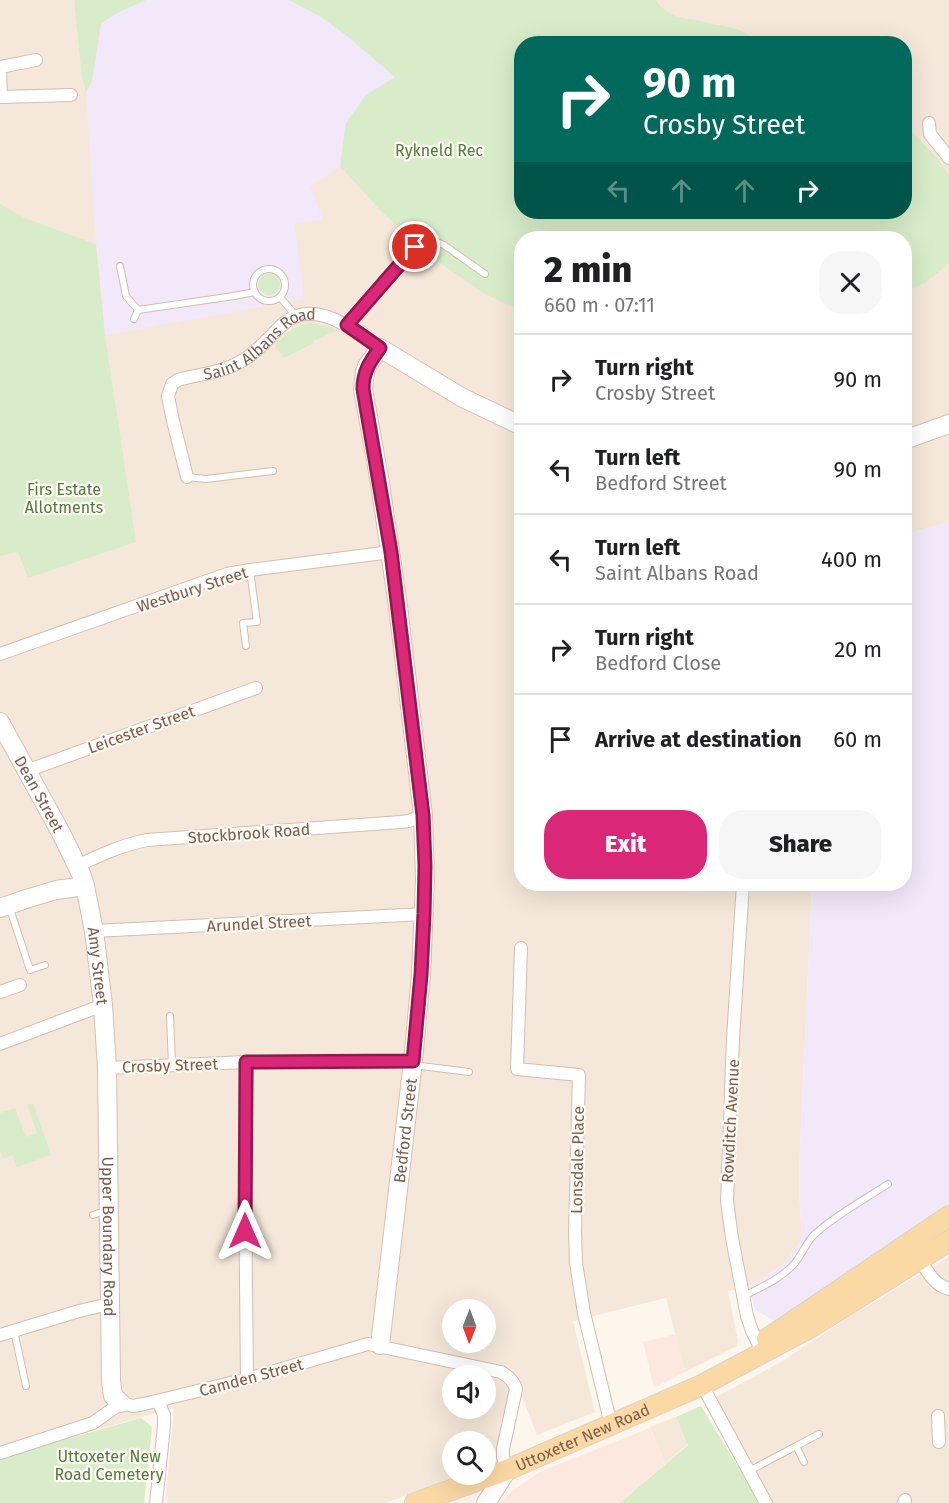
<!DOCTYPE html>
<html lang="en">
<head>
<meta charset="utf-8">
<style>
	:root { --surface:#fff; --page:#f6f6f6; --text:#202124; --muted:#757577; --line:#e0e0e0; --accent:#db2777 }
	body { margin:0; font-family:"Fira Sans",sans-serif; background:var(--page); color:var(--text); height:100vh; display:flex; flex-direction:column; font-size:22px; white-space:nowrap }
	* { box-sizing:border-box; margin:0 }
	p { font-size:20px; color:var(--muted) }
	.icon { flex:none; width:33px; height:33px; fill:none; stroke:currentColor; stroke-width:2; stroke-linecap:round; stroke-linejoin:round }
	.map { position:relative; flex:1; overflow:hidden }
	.side { position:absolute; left:514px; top:231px; width:398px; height:660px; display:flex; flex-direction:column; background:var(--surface); border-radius:24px; box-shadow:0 6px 24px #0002 }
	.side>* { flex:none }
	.guide { position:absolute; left:514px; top:36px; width:398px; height:183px; border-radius:24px; box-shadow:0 6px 24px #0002; background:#00695c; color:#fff; overflow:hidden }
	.needle { width:39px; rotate:181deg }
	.fabs { position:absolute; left:442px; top:1299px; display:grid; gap:12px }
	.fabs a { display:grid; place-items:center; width:54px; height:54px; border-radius:50%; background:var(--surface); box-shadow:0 6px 24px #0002; font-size:30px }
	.pin { position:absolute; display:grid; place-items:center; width:51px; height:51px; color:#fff; margin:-26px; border:3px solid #fff; border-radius:50%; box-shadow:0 2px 6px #0007 }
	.me { position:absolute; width:66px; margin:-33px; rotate:0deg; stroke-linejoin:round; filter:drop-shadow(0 0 4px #0008) }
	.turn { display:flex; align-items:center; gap:21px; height:126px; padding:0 30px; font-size:27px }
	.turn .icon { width:78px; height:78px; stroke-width:2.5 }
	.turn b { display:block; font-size:42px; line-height:51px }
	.lanes { display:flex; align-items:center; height:57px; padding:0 30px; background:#0003; justify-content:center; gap:30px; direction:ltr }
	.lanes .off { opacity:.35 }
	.round { display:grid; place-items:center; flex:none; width:63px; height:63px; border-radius:24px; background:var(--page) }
	.overview { display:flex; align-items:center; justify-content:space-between; height:102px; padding:0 30px }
	h1 { font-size:36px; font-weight:800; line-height:45px }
	.cta { display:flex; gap:12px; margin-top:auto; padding:12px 30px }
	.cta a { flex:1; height:69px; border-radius:24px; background:var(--accent); color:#fff; font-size:24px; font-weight:800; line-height:69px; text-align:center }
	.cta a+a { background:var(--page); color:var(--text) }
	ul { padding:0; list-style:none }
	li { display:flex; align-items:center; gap:18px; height:90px; padding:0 30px; border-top:2px solid var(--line) }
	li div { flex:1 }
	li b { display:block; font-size:22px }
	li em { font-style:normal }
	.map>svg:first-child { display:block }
	.residential { fill:#f5e8da; fill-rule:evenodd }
	.commercial { fill:#fde8e0 }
	.education { fill:#f3e8fa }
	.green { fill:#d8ecc9 }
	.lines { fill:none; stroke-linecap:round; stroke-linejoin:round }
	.lane-casing { stroke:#d1beb0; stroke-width:8 }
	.street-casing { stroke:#d1beb0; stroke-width:14 }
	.secondary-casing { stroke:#d6c0b0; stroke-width:20 }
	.primary-casing { stroke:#dad1cd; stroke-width:22 }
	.lane { stroke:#fff; stroke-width:6 }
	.street { stroke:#fff; stroke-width:12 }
	.secondary { stroke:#fff; stroke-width:18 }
	.primary { stroke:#fbd9a5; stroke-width:20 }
	.route-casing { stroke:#8e194d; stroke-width:15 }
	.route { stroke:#db2777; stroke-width:10 }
	.labels { text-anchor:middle; stroke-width:4.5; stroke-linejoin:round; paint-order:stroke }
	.park-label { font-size:16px; fill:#537a41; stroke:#fffaf3 }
	.street-label { font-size:16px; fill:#7a5c4d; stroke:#fffaf3 }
</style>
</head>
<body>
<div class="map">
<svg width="949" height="1503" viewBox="0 0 949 1503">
	<rect width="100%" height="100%" fill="#fdf6ec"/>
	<path class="residential" d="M0 0H949V522L905 535 904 238H522V884H812L800 1149 799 1188 802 1239 784 1264 749 1287 728 1291 738 1341 737 1346 685 1372 666 1298 573 1321 595 1412 537 1435 521 1394 506 1459 486 1467V1442H453V1474L464 1475 385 1503H168L166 1495 174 1408 0 1457ZM522 44H904V212H522ZM453 1310H486V1342H453ZM453 1376H486V1408H453Z
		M949 1257V1503H771L716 1397 781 1362 847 1318Z
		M676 1417 688 1444 665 1464 650 1427Z"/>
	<path class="commercial" d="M676 1334 685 1372 654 1388 643 1342Z
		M650 1428 665 1464 620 1503H503L500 1500 541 1471Z"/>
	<path class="education" d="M146 0H289L321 17 347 36 395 77 365 96 346 123 340 166 310 187 323 220 294 223 304 299 105 335 96 244 86 92 92 81 101 23 121 11Z
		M949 522V1203L775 1321 755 1310 749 1287 784 1264 802 1239 799 1188 800 1149 812 884H904L905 535Z"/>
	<path class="green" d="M74 0H146L121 11 101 23 92 81 86 92 82 77Z
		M289 0H656C660 8 668 12 675 16L737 29 765 43 522 44V212H904L905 125 939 160 949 176V263L927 282 905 292 904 238H522V310L508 305 485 294 424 252 379 209 340 166 346 123 365 96 395 77 347 36 321 17Z
		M0 204 27 219 96 244 105 335 136 542 28 578 18 552 0 556Z
		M258 284a11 11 0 1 1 22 0a11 11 0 1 1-22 0Z
		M311 323 330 327 337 331 313 341 314 343 284 358 275 346C287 332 293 326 311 323Z
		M33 1103 51 1155 17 1167 13 1155 3 1159 0 1151V1113L15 1108 26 1137 37 1133 27 1105Z
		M701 1406 760 1503H620L688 1445 676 1417Z
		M141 1418 152 1427 144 1503H0V1458Z"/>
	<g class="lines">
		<defs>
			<path id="lane" d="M415 247C425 241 433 240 444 245L485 274
				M120 266 126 296 138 310
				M253 285a16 16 0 1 1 32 0a16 16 0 1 1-32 0Z
				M280 297 296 316
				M134 319 138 310 234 296 255 292
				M187 477 206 479 273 471
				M246 646 243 623 257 622 250 570
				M9 906 30 970 45 965
				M170 1016 172 1065
				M413 1065 469 1072
				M93 1215 105 1211
				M744 1296C761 1287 781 1279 794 1264 802 1255 806 1242 815 1234 837 1214 864 1200 888 1184
				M14 1331 26 1386
				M796 1446 804 1462
				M749 1471 819 1434"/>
			<g id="street">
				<path d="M0 97 71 95"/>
				<path d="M1 97 0 67 36 60"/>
				<path d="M929 123 930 134 949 158"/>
				<path d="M347 325 415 247"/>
				<path id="s1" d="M187 477 173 421 168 396 172 384 178 380C199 374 221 373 240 362 257 353 268 338 282 325 313 296 354 330 380 348"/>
				<path d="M0 654 227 574 250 570 391 552"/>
				<path d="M26 771 256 688"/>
				<path d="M77 866C100 855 122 845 147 840L401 822 409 821 423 815"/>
				<path d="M743 884 733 1038 727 1201 732 1238 747 1316 752 1331 763 1353"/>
				<path d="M94 931 424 914"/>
				<path d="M521 948 517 1069 579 1075 575 1231 576 1263 584 1313 611 1425"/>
				<path d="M0 992 20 985"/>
				<path d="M0 1044 103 1005"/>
				<path d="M247 1062 245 1187 247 1379"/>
				<path d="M107 1068 247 1062 413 1061"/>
				<path d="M916 1254C925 1267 933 1285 949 1289"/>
				<path d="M0 1335 79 1311 109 1304"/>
				<path d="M702 1385 766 1503"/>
				<path d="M938 1416 939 1442"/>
				<path d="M0 1453 93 1423 121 1403 133 1406 144 1404 247 1379 368 1344 501 1372C508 1376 514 1381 516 1389L503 1449V1457L507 1470"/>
				<path d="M156 1503 164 1426V1415L158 1401"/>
				<path d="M904 1503 905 1500"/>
			</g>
			<g id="secondary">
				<path d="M904 440 949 424"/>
				<path id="s2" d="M0 722 61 833 82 876 85 886 94 931 103 1005 107 1068 111 1381 113 1396 121 1403"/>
				<path d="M0 908 26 899 56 890 85 886"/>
				<path id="s3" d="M380 1345 413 1061 421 975 425 879 423 815 398 606 380 483 363 389 365 372 367 366 380 348 463 398 522 426"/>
				<path d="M486 1503 507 1470"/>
			</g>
			<g id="primary">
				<path d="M767 1339 949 1216"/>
				<path id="s4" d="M415 1503 507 1470 702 1385 813 1326 949 1241"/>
			</g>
		</defs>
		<use href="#lane" class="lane-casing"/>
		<use href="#street" class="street-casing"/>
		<use href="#secondary" class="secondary-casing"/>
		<use href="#primary" class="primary-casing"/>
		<use href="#lane" class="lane"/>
		<use href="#street" class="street"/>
		<use href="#secondary" class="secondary"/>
		<use href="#primary" class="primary"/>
	</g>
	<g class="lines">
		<defs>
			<path id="route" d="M245 1231 246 1062 413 1061 421 975 424 914 425 866 423 815 391 552 363 389C363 371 370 362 380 348L347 325 415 247"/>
		</defs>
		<use href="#route" class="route-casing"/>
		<use href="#route" class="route"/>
	</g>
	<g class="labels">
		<g class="park-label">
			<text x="439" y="156">Rykneld Rec</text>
			<text x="64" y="495">Firs Estate<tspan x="64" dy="18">Allotments</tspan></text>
			<text x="109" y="1462">Uttoxeter New<tspan x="109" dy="18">Road Cemetery</tspan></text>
		</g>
		<g class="street-label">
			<text dy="6" stroke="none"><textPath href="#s1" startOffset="195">Saint Albans Road</textPath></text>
			<text transform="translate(192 589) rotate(-18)" y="6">Westbury Street</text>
			<text transform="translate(141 729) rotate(-20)" y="6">Leicester Street</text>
			<text dy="6" stroke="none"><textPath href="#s2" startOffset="82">Dean Street</textPath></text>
			<text transform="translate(249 833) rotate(-4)" y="6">Stockbrook Road</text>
			<text transform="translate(259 923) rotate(-3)" y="6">Arundel Street</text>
			<text dy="6" stroke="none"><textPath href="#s2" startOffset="266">Amy Street</textPath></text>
			<text transform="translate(170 1065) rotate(-2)" y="6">Crosby Street</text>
			<text transform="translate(730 1121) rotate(-87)" y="6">Rowditch Avenue</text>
			<text dy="6" stroke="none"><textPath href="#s3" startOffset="216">Bedford Street</textPath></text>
			<text transform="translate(577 1160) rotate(-89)" y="6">Lonsdale Place</text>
			<text dy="6" stroke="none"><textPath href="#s2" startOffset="537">Upper Boundary Road</textPath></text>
			<text transform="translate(251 1377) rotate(-15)" y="6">Camden Street</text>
			<text dy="6" stroke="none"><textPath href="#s4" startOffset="180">Uttoxeter New Road</textPath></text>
		</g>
	</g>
</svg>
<div class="fabs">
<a><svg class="needle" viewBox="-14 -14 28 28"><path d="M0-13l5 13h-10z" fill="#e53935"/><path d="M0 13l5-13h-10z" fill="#757577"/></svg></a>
<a><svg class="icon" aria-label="sound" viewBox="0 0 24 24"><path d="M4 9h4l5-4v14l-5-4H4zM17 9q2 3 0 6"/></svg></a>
<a><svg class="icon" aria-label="search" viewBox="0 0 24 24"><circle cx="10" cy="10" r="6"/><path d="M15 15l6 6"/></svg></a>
</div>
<div class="pin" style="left:415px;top:247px;background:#d93025"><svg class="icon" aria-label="arrive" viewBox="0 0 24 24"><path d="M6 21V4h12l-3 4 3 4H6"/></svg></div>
<svg class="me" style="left:245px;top:1231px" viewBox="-20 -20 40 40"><path d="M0-17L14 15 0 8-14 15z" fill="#db2777" stroke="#fff" stroke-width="4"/></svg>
<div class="guide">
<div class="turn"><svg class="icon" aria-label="right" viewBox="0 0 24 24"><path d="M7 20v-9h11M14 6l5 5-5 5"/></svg><div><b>90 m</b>Crosby Street</div></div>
<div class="lanes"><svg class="icon off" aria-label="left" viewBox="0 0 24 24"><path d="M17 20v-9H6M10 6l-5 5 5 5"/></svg><svg class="icon off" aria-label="ahead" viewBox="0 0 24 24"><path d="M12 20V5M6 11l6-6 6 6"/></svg><svg class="icon off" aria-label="ahead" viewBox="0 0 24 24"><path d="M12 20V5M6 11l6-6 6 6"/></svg><svg class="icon" aria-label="right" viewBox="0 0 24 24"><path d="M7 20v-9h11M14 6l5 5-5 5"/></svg></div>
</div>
<section class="side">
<div class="overview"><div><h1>2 min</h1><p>660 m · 07:11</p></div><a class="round"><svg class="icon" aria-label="close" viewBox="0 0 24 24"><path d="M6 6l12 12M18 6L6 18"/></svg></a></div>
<ul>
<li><svg class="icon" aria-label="right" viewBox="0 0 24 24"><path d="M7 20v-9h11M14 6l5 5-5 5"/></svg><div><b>Turn right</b><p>Crosby Street</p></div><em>90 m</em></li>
<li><svg class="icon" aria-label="left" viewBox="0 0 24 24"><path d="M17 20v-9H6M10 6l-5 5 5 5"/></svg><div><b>Turn left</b><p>Bedford Street</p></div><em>90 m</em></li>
<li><svg class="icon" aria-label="left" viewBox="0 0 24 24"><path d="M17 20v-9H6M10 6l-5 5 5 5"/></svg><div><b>Turn left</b><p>Saint Albans Road</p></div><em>400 m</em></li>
<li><svg class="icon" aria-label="right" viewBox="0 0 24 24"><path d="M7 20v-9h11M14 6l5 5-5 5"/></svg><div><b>Turn right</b><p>Bedford Close</p></div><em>20 m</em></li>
<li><svg class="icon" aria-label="arrive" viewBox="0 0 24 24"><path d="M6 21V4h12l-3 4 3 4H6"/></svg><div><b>Arrive at destination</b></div><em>60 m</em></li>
</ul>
<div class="cta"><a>Exit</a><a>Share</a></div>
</section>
</div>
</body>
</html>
